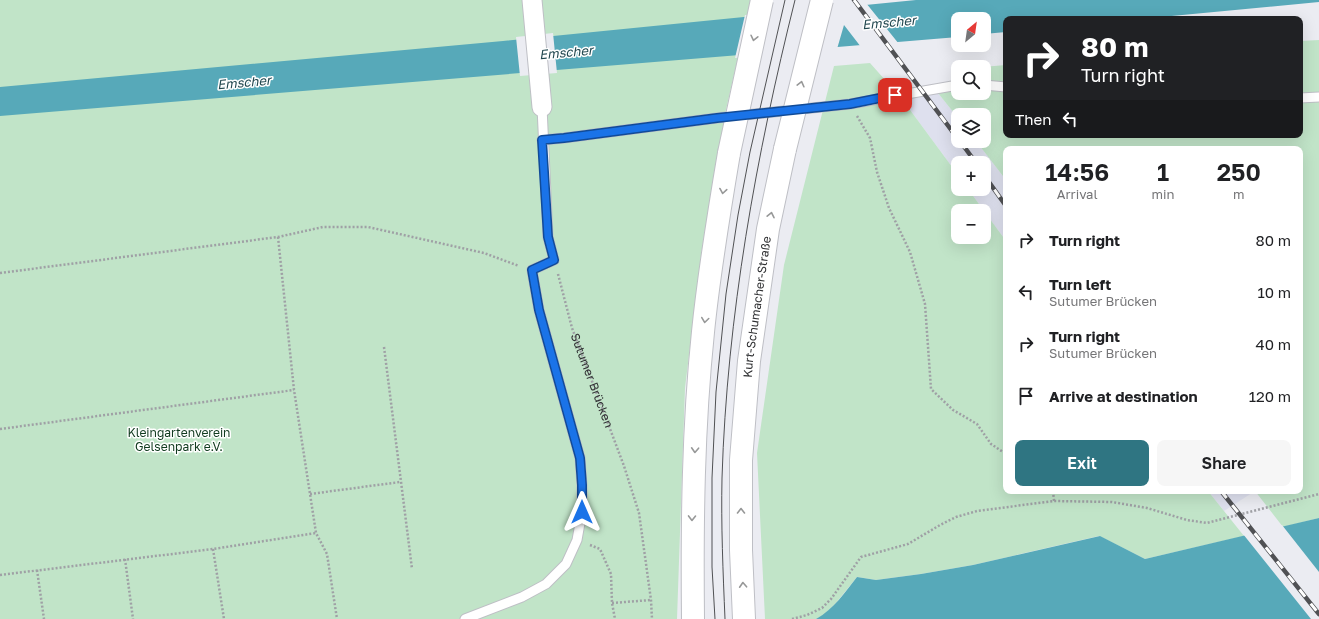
<!DOCTYPE html>
<html lang="en">
<head>
<meta charset="utf-8">
<style>
	:root { --surface:#fff; --page:#f6f6f6; --text:#202124; --muted:#757577; --accent:#2f7582 }
	body { margin:0; font-family:"Golos Text",sans-serif; background:var(--page); color:var(--text); height:100vh; display:flex; flex-direction:column; font-size:15px; white-space:nowrap }
	* { box-sizing:border-box; margin:0 }
	p { font-size:13px; color:var(--muted) }
	.icon { flex:none; width:22px; height:22px; fill:none; stroke:currentColor; stroke-width:2; stroke-linecap:round; stroke-linejoin:round }
	.map { position:relative; flex:1; overflow:hidden }
	.side { position:absolute; left:1003px; top:146px; width:300px; height:348px; display:flex; flex-direction:column; background:var(--surface); border-radius:8px; box-shadow:0 4px 16px #0002 }
	.side>* { flex:none }
	.guide { position:absolute; left:1003px; top:16px; width:300px; height:122px; border-radius:8px; box-shadow:0 4px 16px #0002; background:#202124; color:#fff; overflow:hidden }
	.needle { width:26px; rotate:29deg }
	.buttons { position:absolute; left:951px; top:12px; display:grid; gap:8px }
	.buttons a { display:grid; place-items:center; width:40px; height:40px; border-radius:8px; background:var(--surface); box-shadow:0 4px 16px #0002; font-size:20px }
	.pin { position:absolute; display:grid; place-items:center; width:34px; height:34px; color:#fff; margin:-17px; border-radius:8px; box-shadow:0 2px 6px #0006 }
	.me { position:absolute; width:44px; margin:-22px; rotate:0deg; stroke-linejoin:round; filter:drop-shadow(0 0 3px #0008) }
	.turn { display:flex; align-items:center; gap:14px; height:84px; padding:0 12px; font-size:18px }
	.turn .icon { width:52px; height:52px; stroke-width:2.5 }
	.turn b { display:block; font-size:28px; line-height:34px }
	.then { display:flex; align-items:center; height:38px; padding:0 12px; background:#0003; gap:8px; font-size:15px }
	.eta { display:flex; justify-content:space-evenly; align-items:center; height:68px; text-align:center }
	.eta b { font-size:24px; font-weight:600; line-height:28px }
	.button { display:flex; gap:8px; margin-top:auto; padding:8px 12px }
	.button a { flex:1; height:46px; border-radius:8px; background:var(--accent); color:#fff; font-size:16px; font-weight:600; line-height:46px; text-align:center }
	.button a+a { background:var(--page); color:var(--text) }
	ul { padding:0; list-style:none }
	li { display:flex; align-items:center; gap:12px; height:52px; padding:0 12px }
	li div { flex:1 }
	li b { display:block; font-size:15px }
	li em { font-style:normal }
	.map>svg:first-child { display:block }
	.built { fill:#dee0ee }
	.green { fill:#c1e4c8; fill-rule:evenodd }
	.water { fill:#57a9b9 }
	.pier { fill:#ebecf2 }
	.lines { fill:none; stroke-linecap:round; stroke-linejoin:round }
	.lane-casing { stroke:#bebfc5; stroke-width:11 }
	.street-casing { stroke:#bebfc5; stroke-width:21 }
	.primary-casing { stroke:#bebfc5; stroke-width:24 }
	.path { stroke:#9fa0a5; stroke-width:2.5; stroke-dasharray:2 2; stroke-linecap:butt }
	.lane { stroke:#fff; stroke-width:9 }
	.street { stroke:#fff; stroke-width:19 }
	.primary { stroke:#fff; stroke-width:22 }
	.tram { stroke:#505154; stroke-width:1 }
	.rail-casing { stroke:#505154; stroke-width:4.5 }
	.rail { stroke:#fff; stroke-width:3; stroke-dasharray:9; stroke-linecap:butt }
	.primary-bridge-casing { stroke:#bebfc5; stroke-width:24; stroke-linecap:butt }
	.primary-bridge { stroke:#fff; stroke-width:22 }
	.oneway { stroke:#979898 }
	.route-casing { stroke:#114b97; stroke-width:10 }
	.route { stroke:#1a73e8; stroke-width:7 }
	.labels { text-anchor:middle; stroke-width:3; stroke-linejoin:round; paint-order:stroke }
	.street-label { font-size:12px; fill:#2f3032; stroke:#fff }
	.park-label { font-size:12px; fill:#103a1e; stroke:#fff }
	.water-label { font-size:13px; font-style:italic; fill:#224850; stroke:#fff }
</style>
</head>
<body>
<div class="map">
<svg width="1319" height="619" viewBox="0 0 1319 619">
	<rect width="100%" height="100%" fill="#ebecf2"/>
	<path class="built" d="M938 93 958 118V141H976L1006 180V241L968 189H984V163H958V175L902 99Z
		M1208 491H1255L1224 511Z"/>
	<path class="green" d="M0 0H751L725 114 702 248 685 388 677 619H0Z
		M1319 40V518L1283 527 1255 491H1300V149H1006V180L976 141H984V115H958V118L938 93 958 90V93H984V67H982L1006 65V135H1300V41Z
		M870 63 902 99 958 175V189H968L1006 241V491H1208L1244 536 1145 559 1099 536 973 565 921 574 876 580 857 577 836 603 825 614 816 619H765L757 453 784 265 834 66ZM958 211H984V237H958Z"/>
	<path class="water" d="M916 0H1319V2L1140 19H1006V32L984 34V19H958V37L0 116V87L503 41Z
		M1319 518V619H816C834 609 845 592 857 577L876 580 921 574 973 565 1100 536 1145 559Z"/>
	<path class="pier" d="M866 3 899 44 861 47 844 25 837 49 735 58 745 15Z
		M553 33 557 73 520 76 516 37Z
		M1282 525 1319 572V619H1311L1243 534Z"/>
	<g class="lines">
		<defs>
			<path id="lane" d="M984 85 1006 87
				M1300 98 1319 97
				M542 140 564 138 717 118 850 104 958 85
				M465 619 522 597 546 584 566 564 577 540 582 512V485L580 458 539 310 532 270 554 260 548 237 542 107"/>
			<path id="street" d="M532 0 542 107"/>
			<g id="primary">
				<path d="M693 619C692 523 693 428 703 332 709 272 719 212 729 153"/>
				<path id="s2" d="M744 619 741 550V460L749 361 768 229 785 149"/>
			</g>
		</defs>
		<use href="#lane" class="lane-casing"/>
		<use href="#street" class="street-casing"/>
		<use href="#primary" class="primary-casing"/>
		<g class="path">
			<path d="M857 116 870 138 877 172 889 208 910 252 925 304 931 389 953 410 977 424 991 444 1006 454"/>
			<path d="M278 237 294 390 316 533 327 554 337 619"/>
			<path d="M0 273 278 237 323 227H368L484 253 519 266"/>
			<path id="s1" d="M558 274 572 328 624 466 639 513 651 600 652 619"/>
			<path d="M384 347 412 569"/>
			<path d="M0 429 294 390"/>
			<path d="M1053 491 1054 501"/>
			<path d="M310 494 400 482"/>
			<path d="M590 545 600 549 611 574 612 603 615 619"/>
			<path d="M213 549 224 619"/>
			<path d="M125 559 133 619"/>
			<path d="M37 570 44 619"/>
			<path d="M0 575 213 549 316 533"/>
			<path d="M612 603 651 600"/>
			<path d="M792 619 807 615 822 608 831 599 861 557 908 544 940 525 956 517 977 511 1054 501 1112 502 1147 508 1187 520 1207 523 1319 494"/>
		</g>
		<use href="#lane" class="lane"/>
		<use href="#street" class="street"/>
		<use href="#primary" class="primary"/>
		<path class="tram" d="M715 619 712 567V478L716 392 726 294 738 215 750 152 785 0
			M725 619C723 572 721 525 722 478 727 316 756 156 795 0"/>
		<defs>
			<path id="rail" d="M854 0 958 139
				M960 141 976 163
				M984 175 1006 206
				M1221 491 1319 614"/>
		</defs>
		<use href="#rail" class="rail-casing"/>
		<use href="#rail" class="rail"/>
		<defs>
			<path id="primary-bridge" d="M785 149 822 0
				M729 153 762 0"/>
		</defs>
		<use href="#primary-bridge" class="primary-bridge-casing"/>
		<use href="#primary-bridge" class="primary-bridge"/>
	</g>
	<defs><path id="oneway-chevron" d="M-2-3.5L2.5 0L-2 3.5" fill="none" stroke-width="1.6" stroke-linecap="round" stroke-linejoin="round"/></defs>
	<g class="oneway">
		<use href="#oneway-chevron" transform="translate(754 38) rotate(103)"/>
		<use href="#oneway-chevron" transform="translate(801 84) rotate(-76)"/>
		<use href="#oneway-chevron" transform="translate(723 191) rotate(99)"/>
		<use href="#oneway-chevron" transform="translate(771 215) rotate(-78)"/>
		<use href="#oneway-chevron" transform="translate(705 320) rotate(98)"/>
		<use href="#oneway-chevron" transform="translate(695 450) rotate(93)"/>
		<use href="#oneway-chevron" transform="translate(741 511) rotate(-90)"/>
		<use href="#oneway-chevron" transform="translate(692 518) rotate(91)"/>
		<use href="#oneway-chevron" transform="translate(743 585) rotate(-93)"/>
	</g>
	<g class="lines">
		<defs>
			<path id="route" d="M582 512V485L580 458 539 310 532 270 554 260 548 237 542 140 564 138 717 118 850 104 895 95"/>
		</defs>
		<use href="#route" class="route-casing"/>
		<use href="#route" class="route"/>
	</g>
	<g class="labels">
		<g class="street-label">
			<text dy="4" stroke="none"><textPath href="#s2" startOffset="313">Kurt-Schumacher-Straße</textPath></text>
			<text dy="4" stroke="none"><textPath href="#s1" startOffset="112">Sutumer Brücken</textPath></text>
		</g>
		<g class="park-label">
			<text x="179" y="437">Kleingartenverein<tspan x="179" dy="14">Gelsenpark e.V.</tspan></text>
		</g>
		<g class="water-label">
			<text transform="translate(889 22) rotate(-5)" y="5">Emscher</text>
			<text transform="translate(566 52) rotate(-5)" y="5">Emscher</text>
			<text transform="translate(244 82) rotate(-5)" y="5">Emscher</text>
		</g>
	</g>
</svg>
<div class="buttons">
<a><svg class="needle" viewBox="-14 -14 28 28"><path d="M0-13l5 13h-10z" fill="#e53935"/><path d="M0 13l5-13h-10z" fill="#757577"/></svg></a>
<a><svg class="icon" aria-label="search" viewBox="0 0 24 24"><circle cx="10" cy="10" r="6"/><path d="M15 15l6 6"/></svg></a>
<a><svg class="icon" aria-label="layers" viewBox="0 0 24 24"><path d="M12 4l9 5-9 5-9-5zM3 14l9 5 9-5"/></svg></a>
<a>+</a>
<a>−</a>
</div>
<div class="pin" style="left:895px;top:95px;background:#d93025"><svg class="icon" aria-label="arrive" viewBox="0 0 24 24"><path d="M6 21V4h12l-3 4 3 4H6"/></svg></div>
<svg class="me" style="left:582px;top:512px" viewBox="-20 -20 40 40"><path d="M0-17L14 15 0 8-14 15z" fill="#1a73e8" stroke="#fff" stroke-width="4"/></svg>
<div class="guide">
<div class="turn"><svg class="icon" aria-label="right" viewBox="0 0 24 24"><path d="M7 20v-9h11M14 6l5 5-5 5"/></svg><div><b>80 m</b>Turn right</div></div>
<div class="then">Then<svg class="icon" aria-label="left" viewBox="0 0 24 24"><path d="M17 20v-9H6M10 6l-5 5 5 5"/></svg></div>
</div>
<section class="side">
<div class="eta">
<div><b>14:56</b><p>Arrival</p></div>
<div><b>1</b><p>min</p></div>
<div><b>250</b><p>m</p></div>
</div>
<ul>
<li><svg class="icon" aria-label="right" viewBox="0 0 24 24"><path d="M7 20v-9h11M14 6l5 5-5 5"/></svg><div><b>Turn right</b></div><em>80 m</em></li>
<li><svg class="icon" aria-label="left" viewBox="0 0 24 24"><path d="M17 20v-9H6M10 6l-5 5 5 5"/></svg><div><b>Turn left</b><p>Sutumer Brücken</p></div><em>10 m</em></li>
<li><svg class="icon" aria-label="right" viewBox="0 0 24 24"><path d="M7 20v-9h11M14 6l5 5-5 5"/></svg><div><b>Turn right</b><p>Sutumer Brücken</p></div><em>40 m</em></li>
<li><svg class="icon" aria-label="arrive" viewBox="0 0 24 24"><path d="M6 21V4h12l-3 4 3 4H6"/></svg><div><b>Arrive at destination</b></div><em>120 m</em></li>
</ul>
<div class="button"><a>Exit</a><a>Share</a></div>
</section>
</div>
</body>
</html>
